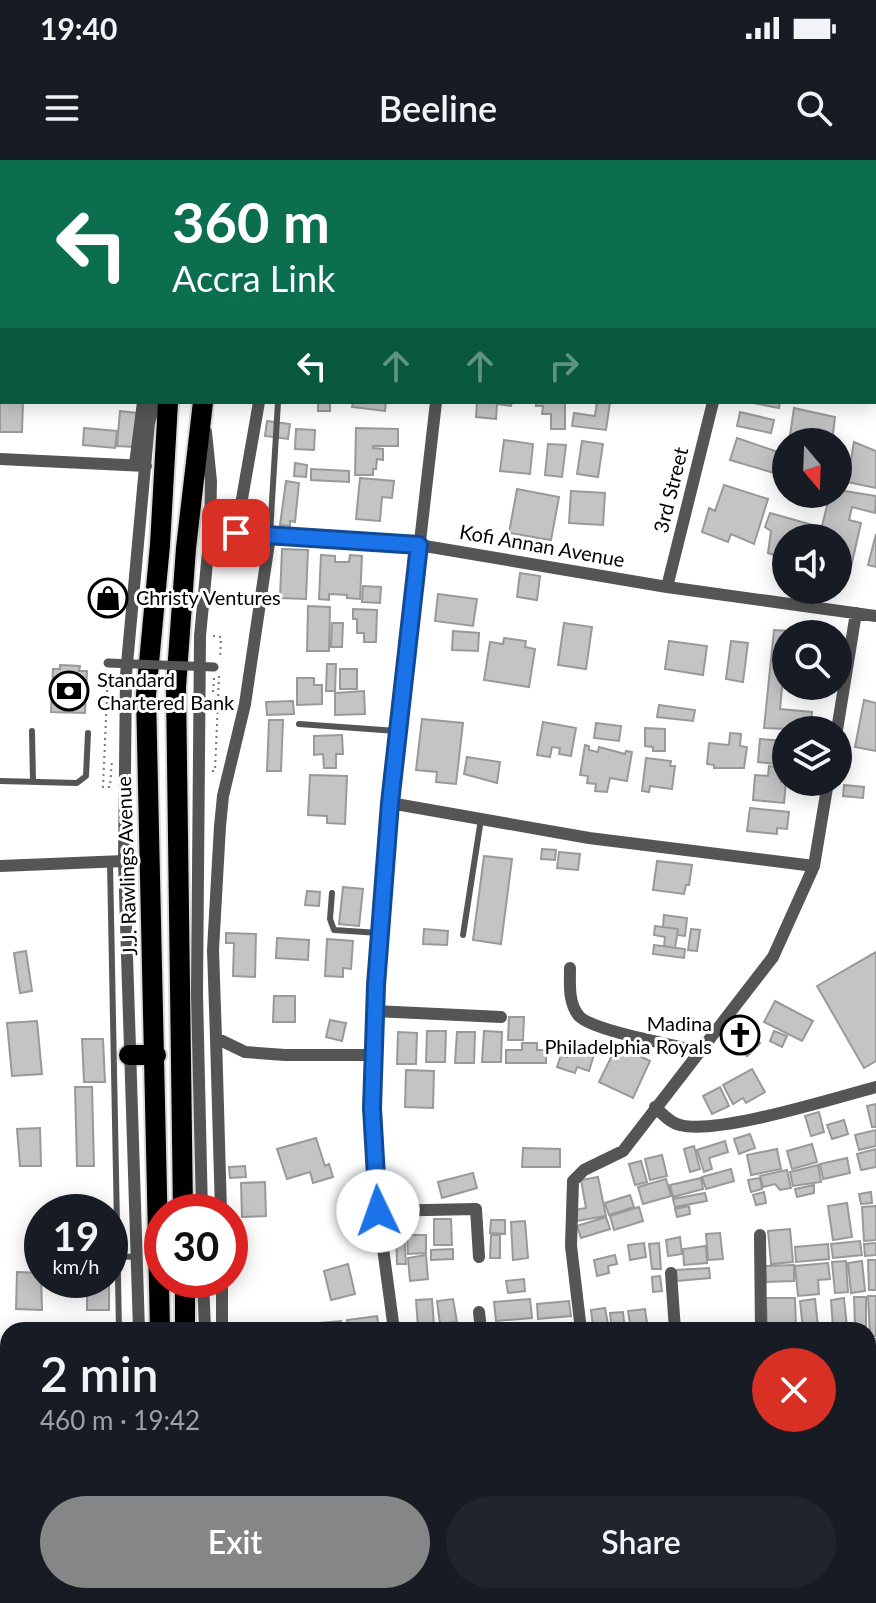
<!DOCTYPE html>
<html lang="en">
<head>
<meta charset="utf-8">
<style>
	:root { --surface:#171b24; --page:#20242c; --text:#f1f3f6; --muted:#9ea1a6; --accent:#858687 }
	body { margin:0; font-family:Lato,sans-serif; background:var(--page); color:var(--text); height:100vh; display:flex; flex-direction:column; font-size:30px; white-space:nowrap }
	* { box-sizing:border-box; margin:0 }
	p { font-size:26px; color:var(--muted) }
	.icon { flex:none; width:44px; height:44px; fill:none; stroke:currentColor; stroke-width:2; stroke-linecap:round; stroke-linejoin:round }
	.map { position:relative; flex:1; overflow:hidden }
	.panel { position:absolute; left:0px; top:1162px; width:876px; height:282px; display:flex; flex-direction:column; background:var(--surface); border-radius:24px 24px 0 0; box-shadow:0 4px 20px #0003 }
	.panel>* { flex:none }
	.top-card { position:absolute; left:0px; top:0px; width:876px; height:244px; box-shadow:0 4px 20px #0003; background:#0b6e4f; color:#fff; overflow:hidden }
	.needle { width:52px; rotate:161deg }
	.controls { position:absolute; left:772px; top:268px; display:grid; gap:16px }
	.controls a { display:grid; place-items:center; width:80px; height:80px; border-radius:50%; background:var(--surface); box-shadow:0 4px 20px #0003; font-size:40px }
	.speed { position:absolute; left:24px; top:1034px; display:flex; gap:16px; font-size:40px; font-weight:700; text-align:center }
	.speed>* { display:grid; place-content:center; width:104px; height:104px; border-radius:50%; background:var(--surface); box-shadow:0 4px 20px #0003; line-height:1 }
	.speed small { font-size:20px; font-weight:400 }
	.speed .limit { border:12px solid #d22; background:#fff; color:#111 }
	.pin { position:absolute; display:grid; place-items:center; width:68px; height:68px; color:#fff; margin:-34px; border-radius:16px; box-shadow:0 4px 12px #0006 }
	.me { position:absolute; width:88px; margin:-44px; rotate:357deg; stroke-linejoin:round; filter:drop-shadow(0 0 6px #0008) }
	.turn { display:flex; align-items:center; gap:28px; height:168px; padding:0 40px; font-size:36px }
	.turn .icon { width:104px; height:104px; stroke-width:2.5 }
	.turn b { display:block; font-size:56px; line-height:68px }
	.lanes { display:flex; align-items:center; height:76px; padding:0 40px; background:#0003; justify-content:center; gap:40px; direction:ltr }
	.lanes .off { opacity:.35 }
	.round { display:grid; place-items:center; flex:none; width:84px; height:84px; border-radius:42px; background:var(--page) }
	.overview { display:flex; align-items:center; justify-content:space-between; height:136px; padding:0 40px }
	h1 { font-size:48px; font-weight:600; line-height:60px }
	.button { display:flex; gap:16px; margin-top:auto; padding:16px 40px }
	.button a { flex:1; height:92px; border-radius:48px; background:var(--accent); color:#fff; font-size:32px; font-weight:600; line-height:92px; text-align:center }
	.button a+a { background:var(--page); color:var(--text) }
	.status { display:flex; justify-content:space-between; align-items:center; height:56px; padding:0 40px; background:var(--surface); direction:ltr }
	.status svg { height:22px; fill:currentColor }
	header { display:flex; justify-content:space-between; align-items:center; height:104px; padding:0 40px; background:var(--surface); font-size:36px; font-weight:600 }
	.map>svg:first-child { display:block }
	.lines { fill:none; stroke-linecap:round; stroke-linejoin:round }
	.stream { stroke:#a3a3a3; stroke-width:4 }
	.building { fill:#c4c4c4; stroke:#999; stroke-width:2 }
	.trunk-casing { stroke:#dbdbdb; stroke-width:24 }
	.path { stroke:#777; stroke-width:2; stroke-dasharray:2 4; stroke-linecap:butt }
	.service { stroke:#555; stroke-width:6 }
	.minor { stroke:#555; stroke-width:12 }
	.trunk { stroke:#000; stroke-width:20 }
	.pedestrian-bridge { stroke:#555; stroke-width:9 }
	.route-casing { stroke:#114b97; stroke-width:20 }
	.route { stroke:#1a73e8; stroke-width:14 }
	.labels { text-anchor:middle; stroke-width:6; stroke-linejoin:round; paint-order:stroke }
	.street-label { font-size:20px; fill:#000; stroke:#fff }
	.poi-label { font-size:20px; fill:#000; stroke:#fff; text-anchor:start }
</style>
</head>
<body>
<div class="status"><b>19:40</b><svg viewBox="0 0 49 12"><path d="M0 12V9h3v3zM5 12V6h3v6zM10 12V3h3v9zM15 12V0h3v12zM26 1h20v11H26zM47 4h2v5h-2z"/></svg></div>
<header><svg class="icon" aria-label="menu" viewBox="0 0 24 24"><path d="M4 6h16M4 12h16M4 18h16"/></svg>Beeline<svg class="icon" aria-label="search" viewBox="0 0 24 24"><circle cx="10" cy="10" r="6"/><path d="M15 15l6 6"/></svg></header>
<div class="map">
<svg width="876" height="1443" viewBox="0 0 876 1443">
	<rect width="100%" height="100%" fill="#fff"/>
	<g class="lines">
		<path class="stream" d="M0 1400 8 1393"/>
	</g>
	<path class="building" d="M0 242H23L22 272H0Z
		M318 242H330V251H318Z
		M353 242H386L385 251 352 247Z
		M512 242 511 246 497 244 496 259 476 257 477 242Z
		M536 242H565V269H551V254H542L543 246H536Z
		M597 242H610L606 270 572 266 574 253 595 256Z
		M748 242H780L779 248Z
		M794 248 835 257 832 282H789Z
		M120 251 137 253 133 287 117 286Z
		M740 252 774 260 771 273 737 266Z
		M267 261 290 264 288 279 265 276Z
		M84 268 117 271 115 288 83 285Z
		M356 268 398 269V286H373V288L383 289V300L377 299 376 309H373V315H355Z
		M296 269 315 270 314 290 295 289Z
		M737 278 778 292 774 313 730 300Z
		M504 280 533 284 530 314 500 311Z
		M582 281 603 284 598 317 577 314Z
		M854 282 876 291V328L847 322Z
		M548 284 566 285 562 317 545 315Z
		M778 292 786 294V313L779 311Z
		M295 303 307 305 306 317 294 316Z
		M311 309 349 311V322L311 320Z
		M360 318 394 321 392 338 382 337 380 361 356 359Z
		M286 321 299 323 295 362 290 361V366L280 365Z
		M724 325 768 339 754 384 731 374 728 382 702 372 709 348 715 351Z
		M517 329 559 337 551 380 509 373Z
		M838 330 876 336 875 353 852 347 849 360 861 363 851 407 838 404V378H819L830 334H838Z
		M571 331 605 333 603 365 569 363Z
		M770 353 816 366 811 378H786V399L768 393 771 371 765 367Z
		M876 374V407L868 405Z
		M282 389 308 390 306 439 280 438Z
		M321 395 335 396V402H349L350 395 362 396 360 439 347 438V435L329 434V440L319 439Z
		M520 413 540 416 537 440 517 437Z
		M363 426 381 427 380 443 362 442Z
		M438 434 477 439 473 466 435 461Z
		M308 446 330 447 329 491H307Z
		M353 449 377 450 376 482H364V473H357V459H353Z
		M332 463H343L342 487H331Z
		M564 463 592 467 586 509 558 505Z
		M774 470 788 471 786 517H783L780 549 812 552 810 570 764 568Z
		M453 471 479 473 478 491 452 490Z
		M504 478 526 481 525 487 535 489 529 527 484 520 490 482 503 484Z
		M669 481 707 486 703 515 665 509Z
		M731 481 748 483 743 522 726 519Z
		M327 504H336L335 531H326Z
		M60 505 80 506 79 511H87L85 553 51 552 53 509H60Z
		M340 509H357V529H340Z
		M297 518H314V525H322V544L297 545Z
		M364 531 365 554 335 555V533Z
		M864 540 876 543V591L855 587Z
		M293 541 294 554 267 555 266 542Z
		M659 545 695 550 693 561 657 557Z
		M422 559 463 563 456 624 436 622 437 612 416 610Z
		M269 560H283L281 611H267Z
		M543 562 576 568 571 596 559 594 560 588 552 587 550 597 537 595Z
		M596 563 621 566 619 581 594 578Z
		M645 568 665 569V591H653V587L645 586Z
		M730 573 741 574 740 586 747 587 744 608H714V605L707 604 709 583 729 585Z
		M342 575 343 594H336V608H324L323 594 314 595V576Z
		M760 579 786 581V605L758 602Z
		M585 585 589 586V590L598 592 599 587 625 594 626 591 632 592 627 621 610 618 607 632 595 631 596 624 587 623 588 616 580 615Z
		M467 597 500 602 497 623 464 614Z
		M646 598 671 601 670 606H675L672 629 650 626 649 632 642 631Z
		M769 606 782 608 781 622H786L784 643 753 640 755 615 768 616Z
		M310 615 347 616 345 664 327 663V656L308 655Z
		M844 625 864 627 863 638 843 636Z
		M750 648 789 652 787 669 777 668V674L747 671Z
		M542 689 556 690 555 700 541 699Z
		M559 692 580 694 578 710 557 708Z
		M484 696 512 699 501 784 473 780Z
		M657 701 692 705 689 725H686L684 734 653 730Z
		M343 727 363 729 359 766 339 764Z
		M307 731 320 732 319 746 305 745Z
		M664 755 687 758 685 776 677 775 678 769 663 767Z
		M655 766 678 769 675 788 664 786 665 777 654 775Z
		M424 769 448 771 447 785 423 784Z
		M691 769 700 770 697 791 688 790Z
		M226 773 256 774 255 817 233 816 234 783H226Z
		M277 778 309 780 308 800 276 798Z
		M327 779 353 781 351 809 343 808V817L325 816Z
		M654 785 685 789 684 798 653 794Z
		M26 791 32 831 20 833 14 793Z
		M876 792V901L864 908 817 826Z
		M274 836H295V862H273Z
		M775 841 813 861 802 881 764 862Z
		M509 857H524L523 880H508Z
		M330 860 346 863 342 881 326 877Z
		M37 861 42 914 12 916 7 863Z
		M747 870 760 883 747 896 734 884Z
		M427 871H446L445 902H426Z
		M484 871 502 872 501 902H482Z
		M774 871 787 876 782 887 770 881Z
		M398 872 417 873 416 904H397Z
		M457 872H475L474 903H455Z
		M82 879H103L105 922H84Z
		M572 880 596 888 589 911 577 907 575 913 557 907 561 895 567 897Z
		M522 883H537V890H546V903H506V890H522Z
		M617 885 650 901 633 938 599 922Z
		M752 909 765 932 746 943 743 938 733 944 723 925Z
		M406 910 434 911 433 948 405 947Z
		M75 927H92L94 1006H77Z
		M720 927 729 946 712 954 703 936Z
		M876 944V967H872L867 946Z
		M819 952 824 972 811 976 805 956Z
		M844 960 848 974 832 979 827 965Z
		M40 968 41 1006H20L17 969Z
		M876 970V986L859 990 855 975Z
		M750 974 755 988 739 994 734 979Z
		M316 978 325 1006 329 1004 333 1017 313 1023 310 1012 287 1019 277 989Z
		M725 981 728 992 709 998 712 1009 704 1012 697 990Z
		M812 984 817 1002 792 1009 787 991Z
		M694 986 700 1009 690 1012 684 989Z
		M523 988 560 989V1007H522Z
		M777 989 781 1009 751 1015 747 995Z
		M876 989V1007L861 1010 857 994Z
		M662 995 667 1016 650 1020 645 999Z
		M847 998 850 1013 823 1019 820 1004Z
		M641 1001 647 1022 635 1025 629 1004Z
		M818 1005 821 1022 793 1026 790 1012Z
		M245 1006 246 1017 230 1018 229 1007Z
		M731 1009 734 1021 706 1029 702 1017Z
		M787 1010 791 1028 780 1030 775 1024 763 1027 760 1016Z
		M473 1013 477 1028 442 1038 438 1022Z
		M598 1017 606 1056 576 1061 574 1050 586 1048 581 1020Z
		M701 1018 703 1029 673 1037 670 1025Z
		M760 1018 762 1029 751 1032 748 1020Z
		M666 1019 671 1036 643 1044 638 1027Z
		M265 1022 266 1056 242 1057 241 1023Z
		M814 1025V1033L797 1037 795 1029Z
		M764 1032 766 1043 756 1045 753 1035Z
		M871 1032 872 1043 861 1044 859 1034Z
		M705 1033 707 1041 675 1047 673 1039Z
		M630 1035 634 1047 609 1055 605 1043Z
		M847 1043 852 1077 833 1080 828 1046Z
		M689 1046 690 1054 677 1057 675 1049Z
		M876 1046V1080L864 1081 862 1047Z
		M639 1047 643 1061 614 1070 610 1056Z
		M606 1057 610 1069 581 1078 577 1066Z
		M434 1059H451L452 1085H434Z
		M491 1060H505V1074L490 1073Z
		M525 1061 528 1098 513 1100 511 1062Z
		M790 1069 793 1102 771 1104 768 1071Z
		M396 1073H404L406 1104H397Z
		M720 1073 723 1099 708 1100 706 1074Z
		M407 1075H426V1093L408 1094Z
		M491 1075H500V1098H490Z
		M680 1077 682 1094 668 1096 666 1080Z
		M860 1081 862 1095 833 1098 831 1084Z
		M644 1083 646 1097 630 1100 628 1085Z
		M659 1083 661 1109H652L649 1084Z
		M876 1083V1095L865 1096 864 1084Z
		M828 1084 829 1099 796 1102 795 1087Z
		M706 1086 707 1103 684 1105 683 1089Z
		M453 1089V1099L431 1100V1090Z
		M426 1095 428 1119 410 1121 408 1098Z
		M615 1095 617 1104 608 1106 609 1113 597 1116 594 1100Z
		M868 1100H876V1130H869Z
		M846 1101 848 1132 835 1133 832 1102Z
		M862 1101 865 1131 851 1133 848 1103Z
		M828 1103 830 1119 818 1120 819 1134 798 1136 795 1106Z
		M348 1104 355 1134 331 1140 324 1111Z
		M794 1105V1121L766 1122 765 1106Z
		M709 1108 710 1118 677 1121 676 1110Z
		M17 1112 41 1113 42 1150 16 1149Z
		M660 1116 662 1131 653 1132 652 1117Z
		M524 1119 525 1131 508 1133 506 1121Z
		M87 1120H109V1150H87Z
		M868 1136H876V1176H870Z
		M854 1137H866V1166H855Z
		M766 1138H795L796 1169H767Z
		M844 1138 847 1167 833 1168 831 1140Z
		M432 1139 434 1166 418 1167 416 1140Z
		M453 1139 457 1162 440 1164 437 1141Z
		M530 1139 532 1158 496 1161 494 1142Z
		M815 1139 818 1167 803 1169 800 1141Z
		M569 1141 571 1156 538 1159 537 1144Z
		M605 1148 608 1164 593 1166 591 1150Z
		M645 1149 648 1170H631L628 1151Z
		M623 1152 625 1170H612L610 1153Z
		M377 1156 379 1170H348L347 1160Z
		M341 1161 342 1170H309L308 1164Z
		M468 1165 469 1170H441V1167Z
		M870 1179H876V1201L871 1202Z
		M868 1274H873L876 1305 868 1306Z
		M875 1310 876 1341H868V1311Z
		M876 1343V1359L868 1360V1344Z
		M868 1364H876V1401H868Z
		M868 1421H876V1443H865L864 1436H868Z
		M67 1436H106L107 1443H68Z
		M329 1436H364V1440L330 1443Z
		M370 1436H395L396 1442 371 1443Z
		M741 1436H769V1443H742Z
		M780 1436H797V1443H780Z
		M684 1438V1443H651L650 1441Z"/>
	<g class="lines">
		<defs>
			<path id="trunk" d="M190 0 191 2
				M248 2 249 0
				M129 895H156
				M183 1052 176 527 186 388 203 242
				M185 1120V1170
				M160 1170 146 535 160 385 168 242
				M166 1436 167 1443
				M189 1436V1443"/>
		</defs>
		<use href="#trunk" class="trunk-casing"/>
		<path class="path" d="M213 476 221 477 220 498
			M108 512 103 627H110L112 600
			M213 532 214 518
			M212 611H215L219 516"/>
		<path class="service" d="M270 374 278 242
			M299 564 397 571
			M32 571 33 622
			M0 621 77 623 86 616 88 573
			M110 702 119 1170
			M332 733 330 759 334 770 379 773
			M463 775 481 659
			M110 1096 136 1097
			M129 1436V1443
			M779 1436V1443"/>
		<path class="minor" d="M148 0 152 2
			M738 0V2
			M280 2 281 0
			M465 2V0
			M874 204 876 205
			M0 299 146 306
			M135 304 143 242
			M210 371 419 385 667 427 876 456
			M236 373 259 242
			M270 376 245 544 223 636 220 666 213 790 216 878 245 892 285 895H372
			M667 427 713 242
			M837 570 856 453
			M390 643 589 678 814 706
			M0 706 124 701
			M570 808C570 824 568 843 579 856 593 871 674 885 698 891
			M374 851 501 857
			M216 878 221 1052
			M655 947C663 954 670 963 680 965 718 975 834 938 876 927
			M378 1051 476 1049 479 1097
			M202 1052 197 834 200 476 210 371 211 321 206 272
			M760 1075 761 1170
			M671 1113 675 1170
			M203 1120 205 1170
			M222 1120V1170
			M479 1152 481 1170
			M139 1170 124 701 126 515 149 263 155 242
			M394 1170 378 1051 372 948 374 851 390 643 436 242
			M581 1170 571 1086 573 1021 584 1010 623 991 773 797 814 706 828 622
			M0 1276 8 1329
			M868 1414H876
			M36 1436 37 1443
			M145 1436 146 1443
			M209 1436V1443
			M324 1436 325 1443
			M419 1436 420 1443
			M508 1436V1443
			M223 1443V1436
			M531 1443 617 1436"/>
		<use href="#trunk" class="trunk"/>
		<path class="pedestrian-bridge" d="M108 503 214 507"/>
	</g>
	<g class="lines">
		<defs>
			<path id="route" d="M236 373 419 385 390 643 376 825 372 948 378 1051"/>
		</defs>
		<use href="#route" class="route-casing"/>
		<use href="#route" class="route"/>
	</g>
	<defs>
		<symbol id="shop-ring" viewBox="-11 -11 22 22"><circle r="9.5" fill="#fff" stroke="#000" stroke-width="1.5"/><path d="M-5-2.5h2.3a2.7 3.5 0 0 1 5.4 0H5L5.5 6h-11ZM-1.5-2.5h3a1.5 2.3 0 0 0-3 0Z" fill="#000"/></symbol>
		<symbol id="bank-ring" viewBox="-11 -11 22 22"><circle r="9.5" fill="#fff" stroke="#000" stroke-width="1.5"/><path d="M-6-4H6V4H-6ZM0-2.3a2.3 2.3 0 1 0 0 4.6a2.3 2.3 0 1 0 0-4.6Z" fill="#000"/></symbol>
		<symbol id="church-ring" viewBox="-11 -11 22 22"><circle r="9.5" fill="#fff" stroke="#000" stroke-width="1.5"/><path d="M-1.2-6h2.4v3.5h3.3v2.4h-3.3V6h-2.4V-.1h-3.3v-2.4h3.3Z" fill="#000"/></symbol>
	</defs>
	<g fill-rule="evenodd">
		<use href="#shop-ring" x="86" y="416" width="44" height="44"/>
		<use href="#bank-ring" x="47" y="509" width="44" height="44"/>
		<use href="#church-ring" x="718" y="853" width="44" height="44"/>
	</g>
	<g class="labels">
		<g class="street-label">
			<text transform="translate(671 330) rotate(-76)" y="7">3rd Street</text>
			<text transform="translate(542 386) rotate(10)" y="7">Kofi Annan Avenue</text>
			<text transform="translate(127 706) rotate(-92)" y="7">J.J. Rawlings Avenue</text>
		</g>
		<g class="poi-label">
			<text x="136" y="445">Christy Ventures</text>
			<text x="97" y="527">Standard<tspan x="97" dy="23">Chartered Bank</tspan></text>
			<text x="712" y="871" text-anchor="end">Madina<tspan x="712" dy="23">Philadelphia Royals</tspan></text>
		</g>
	</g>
</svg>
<div class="controls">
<a><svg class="needle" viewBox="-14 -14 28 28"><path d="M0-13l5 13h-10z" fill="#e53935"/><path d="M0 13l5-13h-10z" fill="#9ea1a6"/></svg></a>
<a><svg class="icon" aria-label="sound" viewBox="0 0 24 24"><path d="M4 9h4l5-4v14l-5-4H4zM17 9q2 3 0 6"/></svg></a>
<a><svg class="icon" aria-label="search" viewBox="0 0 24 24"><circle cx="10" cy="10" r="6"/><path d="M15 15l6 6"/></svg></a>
<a><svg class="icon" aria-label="layers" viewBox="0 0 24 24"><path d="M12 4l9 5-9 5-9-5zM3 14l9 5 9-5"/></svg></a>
</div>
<div class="speed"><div>19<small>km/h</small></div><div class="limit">30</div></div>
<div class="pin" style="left:236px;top:373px;background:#d93025"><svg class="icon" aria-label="arrive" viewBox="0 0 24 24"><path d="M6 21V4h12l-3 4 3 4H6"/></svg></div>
<svg class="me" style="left:378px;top:1051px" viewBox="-20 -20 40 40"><circle r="19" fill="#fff"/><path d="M0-13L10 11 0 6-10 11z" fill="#1a73e8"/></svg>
<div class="top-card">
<div class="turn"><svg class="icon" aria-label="left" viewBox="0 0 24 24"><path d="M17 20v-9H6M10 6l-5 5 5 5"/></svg><div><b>360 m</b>Accra Link</div></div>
<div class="lanes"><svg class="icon" aria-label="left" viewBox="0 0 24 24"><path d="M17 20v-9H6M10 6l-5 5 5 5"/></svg><svg class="icon off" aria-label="ahead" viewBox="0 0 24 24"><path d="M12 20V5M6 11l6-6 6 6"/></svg><svg class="icon off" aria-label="ahead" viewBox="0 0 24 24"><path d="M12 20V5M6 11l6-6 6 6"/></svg><svg class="icon off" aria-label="right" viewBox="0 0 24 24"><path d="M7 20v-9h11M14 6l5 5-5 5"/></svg></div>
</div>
<section class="panel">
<div class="overview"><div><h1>2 min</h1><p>460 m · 19:42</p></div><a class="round" style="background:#d93025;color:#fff"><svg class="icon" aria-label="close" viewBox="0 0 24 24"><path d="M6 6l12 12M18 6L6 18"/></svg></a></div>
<div class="button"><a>Exit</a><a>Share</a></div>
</section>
</div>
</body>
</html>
